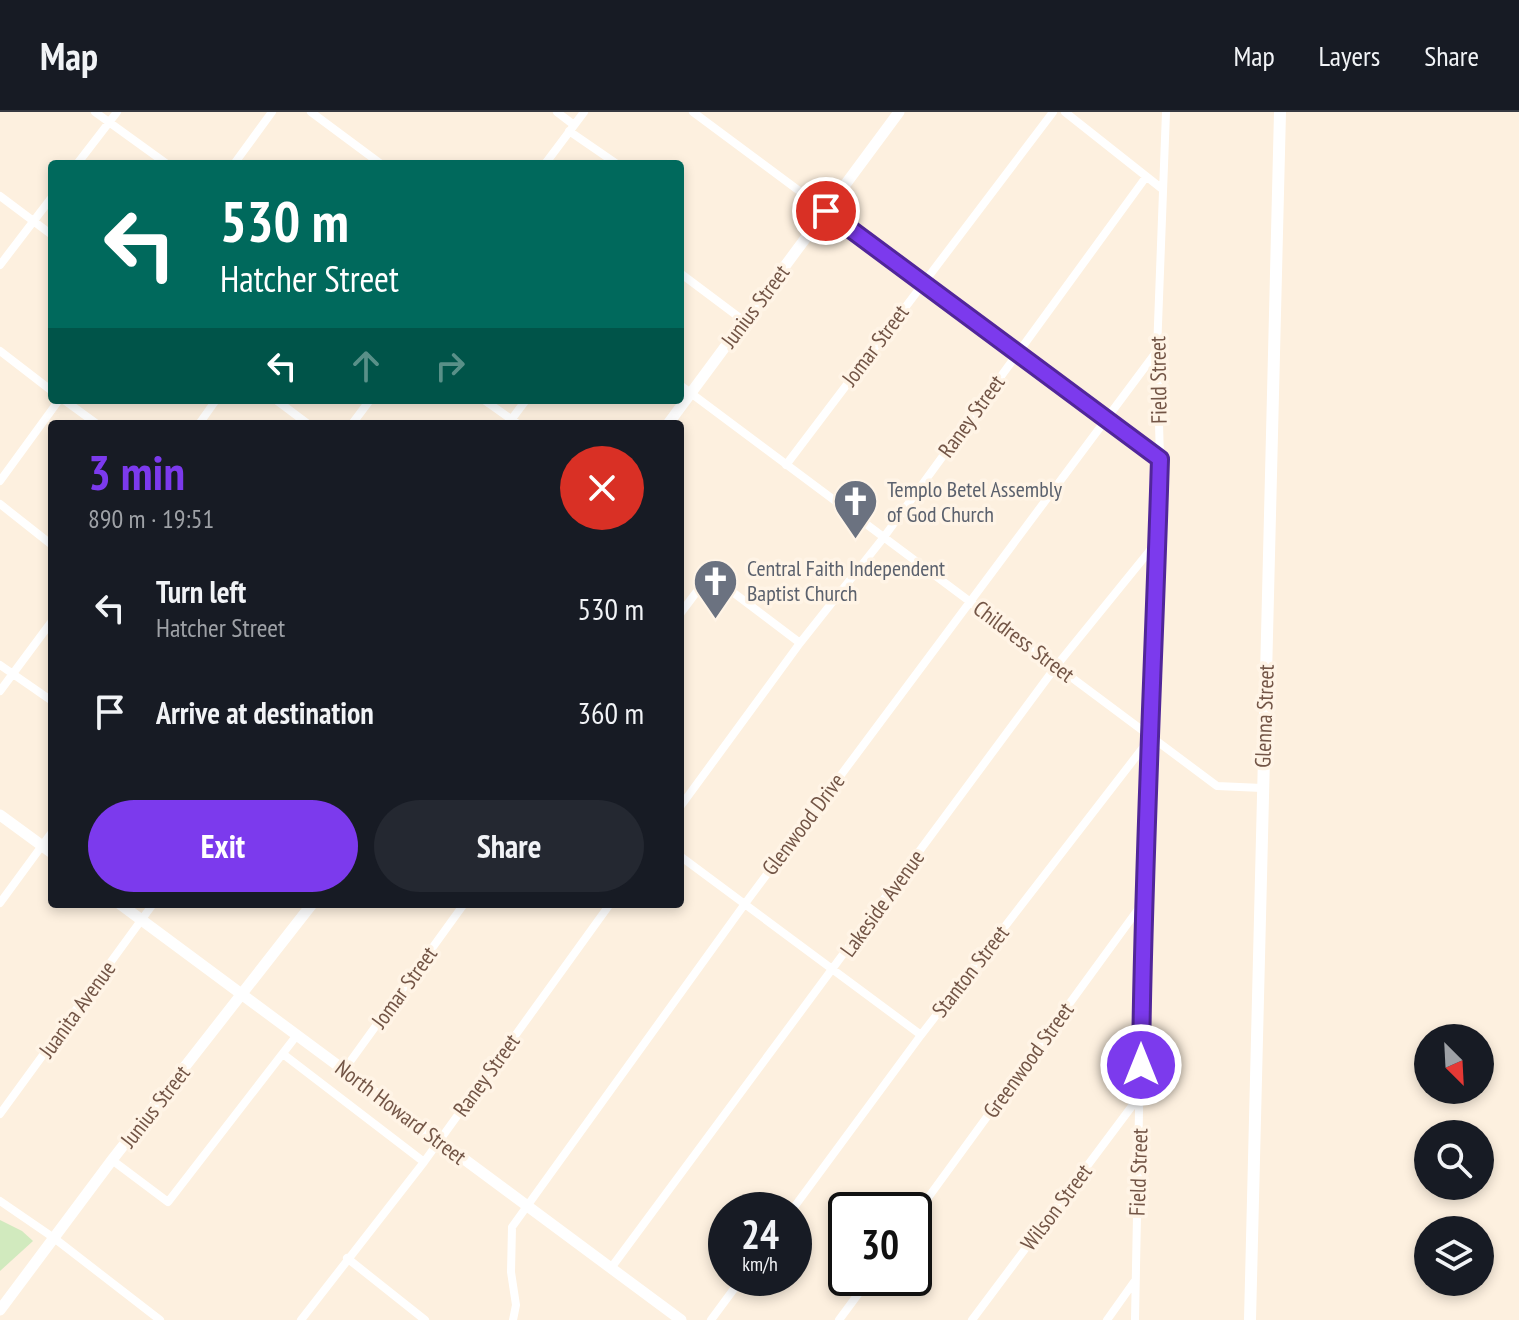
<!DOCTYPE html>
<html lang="en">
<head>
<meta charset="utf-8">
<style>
	:root { --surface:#171b24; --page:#242831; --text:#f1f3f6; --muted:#9ea1a6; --line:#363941; --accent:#7c3aed }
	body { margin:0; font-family:"PT Sans Narrow",sans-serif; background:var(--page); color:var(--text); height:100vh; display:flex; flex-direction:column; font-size:30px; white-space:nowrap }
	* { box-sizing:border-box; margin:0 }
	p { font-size:26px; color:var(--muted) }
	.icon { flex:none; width:44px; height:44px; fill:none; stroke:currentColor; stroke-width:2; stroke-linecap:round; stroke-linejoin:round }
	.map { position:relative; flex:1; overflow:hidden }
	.sheet { position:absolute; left:48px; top:308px; width:636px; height:488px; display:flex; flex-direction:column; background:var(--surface); border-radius:8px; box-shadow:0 4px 12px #0003 }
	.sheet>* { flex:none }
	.top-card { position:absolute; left:48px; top:48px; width:636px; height:244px; border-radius:8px; box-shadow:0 4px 12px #0003; background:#00695c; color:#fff; overflow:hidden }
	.needle { width:52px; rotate:156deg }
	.fabs { position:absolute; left:1414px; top:912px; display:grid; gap:16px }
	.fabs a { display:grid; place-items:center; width:80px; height:80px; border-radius:50%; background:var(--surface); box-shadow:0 4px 12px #0003; font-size:40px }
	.speed { position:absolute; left:708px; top:1080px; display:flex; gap:16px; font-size:40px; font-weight:700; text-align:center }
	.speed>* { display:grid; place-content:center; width:104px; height:104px; border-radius:50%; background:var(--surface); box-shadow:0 4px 12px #0003; line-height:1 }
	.speed small { font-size:20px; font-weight:400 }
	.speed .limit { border:4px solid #111; border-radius:12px; background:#fff; color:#111 }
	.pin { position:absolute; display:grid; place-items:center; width:68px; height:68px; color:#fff; margin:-34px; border:4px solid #fff; border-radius:50%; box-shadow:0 2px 8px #0007 }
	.me { position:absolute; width:88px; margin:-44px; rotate:0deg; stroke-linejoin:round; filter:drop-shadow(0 0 6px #0008) }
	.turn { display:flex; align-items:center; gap:28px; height:168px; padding:0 40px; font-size:36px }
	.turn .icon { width:104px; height:104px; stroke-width:2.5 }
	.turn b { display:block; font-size:56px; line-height:68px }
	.lanes { display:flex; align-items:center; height:76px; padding:0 40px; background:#0003; justify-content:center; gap:40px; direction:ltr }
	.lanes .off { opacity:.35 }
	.round { display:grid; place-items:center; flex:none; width:84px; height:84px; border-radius:42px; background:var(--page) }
	.headline { display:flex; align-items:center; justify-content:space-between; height:136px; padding:0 40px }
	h1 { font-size:48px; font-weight:800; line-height:60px; color:var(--accent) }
	.action { display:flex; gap:16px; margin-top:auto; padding:16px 40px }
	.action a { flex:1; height:92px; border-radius:48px; background:var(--accent); color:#fff; font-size:32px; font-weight:800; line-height:92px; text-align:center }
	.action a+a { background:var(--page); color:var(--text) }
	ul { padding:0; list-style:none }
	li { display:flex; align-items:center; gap:24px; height:104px; padding:0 40px }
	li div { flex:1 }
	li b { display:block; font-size:30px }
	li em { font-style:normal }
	header { display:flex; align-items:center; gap:48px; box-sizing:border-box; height:112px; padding:0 40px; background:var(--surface); border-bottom:2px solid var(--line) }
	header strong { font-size:38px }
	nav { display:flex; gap:44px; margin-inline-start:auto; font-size:28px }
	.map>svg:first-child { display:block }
	.green { fill:#d1eabe }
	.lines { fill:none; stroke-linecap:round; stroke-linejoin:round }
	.minor { stroke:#fff; stroke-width:8 }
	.tertiary { stroke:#fff; stroke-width:11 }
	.secondary { stroke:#fff; stroke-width:12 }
	.route-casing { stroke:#51269a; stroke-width:20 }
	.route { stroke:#7c3aed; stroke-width:14 }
	.labels { text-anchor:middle; stroke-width:7; stroke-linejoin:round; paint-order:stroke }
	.street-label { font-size:22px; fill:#735546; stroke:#fff4e6 }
	.worship-label { font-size:22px; fill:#5b616d; stroke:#fff4e6; text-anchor:start }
</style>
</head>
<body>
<header>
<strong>Map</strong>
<nav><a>Map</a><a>Layers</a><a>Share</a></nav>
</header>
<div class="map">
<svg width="1519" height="1208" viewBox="0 0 1519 1208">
	<rect width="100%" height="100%" fill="#fdf0df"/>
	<path class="green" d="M0 1108 22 1119 33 1129 0 1159Z"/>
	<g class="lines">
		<path class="minor" d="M95 0 167 52
			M311 0 381 52
			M557 0 574 13
			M693 0 1160 347
			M1065 0 1161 76
			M569 19 617 52
			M77 52 117 0
			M234 52 272 0
			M545 52 584 0
			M0 84 52 123
			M0 153 52 85
			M680 161 744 209
			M0 239 52 279
			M680 273 1217 674 1262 676
			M64 288 97 312
			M276 288 308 312
			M484 288 518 312
			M199 312 216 288
			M352 312 370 288
			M508 312 526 288
			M786 353 1053 0
			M0 369 59 288
			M0 392 52 433
			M680 502 707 466 718 469 800 531
			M0 553 52 589
			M0 579 52 509
			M680 695 800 531 884 425 1146 65
			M680 744 921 923
			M0 791 52 720
			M283 942 424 1050
			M344 958 464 792
			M0 1002 153 792
			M112 1048 168 1090 297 923
			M0 1089 54 1126 160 1208
			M792 1098 921 923 1152 624
			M914 1105 1142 792
			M347 1146 425 1208
			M611 1156 1057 553 1156 431
			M301 1208 424 1050 610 792
			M513 1208 516 1193 511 1160 512 1115 744 793 1157 239
			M711 1208 742 1166
			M839 1208 870 1166
			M972 1208 1141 982
			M1107 1208 1134 1170
			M1135 1208 1143 791 1152 624 1160 347 1157 239 1166 0"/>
		<path class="tertiary" d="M668 312 899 0
			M0 703 52 741
			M120 792 681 1208
			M0 1198 112 1048 312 792"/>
		<path class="secondary" d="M1250 1208 1280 0"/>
	</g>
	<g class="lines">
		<defs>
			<path id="route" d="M826 99 1160 347C1154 549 1143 751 1141 953"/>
		</defs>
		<use href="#route" class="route-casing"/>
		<use href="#route" class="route"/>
	</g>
	<defs>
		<symbol id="church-pin" viewBox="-11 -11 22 30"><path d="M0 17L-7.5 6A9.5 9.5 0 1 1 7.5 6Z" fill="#6b7280" stroke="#fff4e6"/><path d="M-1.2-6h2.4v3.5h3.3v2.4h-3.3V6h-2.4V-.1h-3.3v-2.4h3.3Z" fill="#fff"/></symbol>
	</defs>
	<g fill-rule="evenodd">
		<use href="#church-pin" x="830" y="364" width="51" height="69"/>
		<use href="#church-pin" x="690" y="444" width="51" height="69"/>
	</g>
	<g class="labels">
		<g class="street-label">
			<text transform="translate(755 194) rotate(-53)" y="8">Junius Street</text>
			<text transform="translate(875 233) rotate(-53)" y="8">Jomar Street</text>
			<text transform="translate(1158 268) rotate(-91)" y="8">Field Street</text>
			<text transform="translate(971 304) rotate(-54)" y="8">Raney Street</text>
			<text transform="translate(1024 529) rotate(37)" y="8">Childress Street</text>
			<text transform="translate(1264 604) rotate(-88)" y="8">Glenna Street</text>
			<text transform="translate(803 712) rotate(-53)" y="8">Glenwood Drive</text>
			<text transform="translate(882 791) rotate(-54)" y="8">Lakeside Avenue</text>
			<text transform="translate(970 859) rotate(-52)" y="8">Stanton Street</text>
			<text transform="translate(404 875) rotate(-54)" y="8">Jomar Street</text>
			<text transform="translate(77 897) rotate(-54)" y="8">Juanita Avenue</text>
			<text transform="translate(1028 948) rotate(-54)" y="8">Greenwood Street</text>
			<text transform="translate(486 963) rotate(-54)" y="8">Raney Street</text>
			<text transform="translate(155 994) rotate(-52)" y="8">Junius Street</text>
			<text transform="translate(401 1000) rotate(37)" y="8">North Howard Street</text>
			<text transform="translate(1138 1060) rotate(-88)" y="8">Field Street</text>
			<text transform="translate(1056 1095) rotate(-53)" y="8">Wilson Street</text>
		</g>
		<g class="worship-label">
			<text x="887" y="385">Templo Betel Assembly<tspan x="887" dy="25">of God Church</tspan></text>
			<text x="747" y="464">Central Faith Independent<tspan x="747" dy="25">Baptist Church</tspan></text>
		</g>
	</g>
</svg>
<div class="fabs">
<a><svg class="needle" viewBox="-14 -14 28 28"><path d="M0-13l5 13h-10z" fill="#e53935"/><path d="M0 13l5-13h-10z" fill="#9ea1a6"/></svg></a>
<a><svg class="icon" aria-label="search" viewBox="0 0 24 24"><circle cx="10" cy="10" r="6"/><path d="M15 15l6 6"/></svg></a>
<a><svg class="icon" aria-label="layers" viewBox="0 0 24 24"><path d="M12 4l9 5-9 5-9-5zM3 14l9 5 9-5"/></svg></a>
</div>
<div class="speed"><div>24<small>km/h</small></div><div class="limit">30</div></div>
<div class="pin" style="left:826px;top:99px;background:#d93025"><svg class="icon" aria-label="arrive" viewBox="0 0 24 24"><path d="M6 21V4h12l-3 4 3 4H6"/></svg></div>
<svg class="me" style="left:1141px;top:953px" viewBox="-20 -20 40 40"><circle r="17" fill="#7c3aed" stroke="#fff" stroke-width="3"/><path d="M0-11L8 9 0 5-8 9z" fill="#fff"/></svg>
<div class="top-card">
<div class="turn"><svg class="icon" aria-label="left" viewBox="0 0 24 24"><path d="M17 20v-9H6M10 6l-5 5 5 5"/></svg><div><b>530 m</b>Hatcher Street</div></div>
<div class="lanes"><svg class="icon" aria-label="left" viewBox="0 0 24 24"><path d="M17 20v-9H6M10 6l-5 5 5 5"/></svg><svg class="icon off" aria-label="ahead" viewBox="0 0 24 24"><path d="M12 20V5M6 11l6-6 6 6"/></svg><svg class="icon off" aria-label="right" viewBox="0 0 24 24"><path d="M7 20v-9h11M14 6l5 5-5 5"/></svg></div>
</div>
<section class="sheet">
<div class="headline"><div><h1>3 min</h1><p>890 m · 19:51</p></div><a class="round" style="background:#d93025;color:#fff"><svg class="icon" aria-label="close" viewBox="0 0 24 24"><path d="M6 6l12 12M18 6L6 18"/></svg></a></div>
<ul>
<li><svg class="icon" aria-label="left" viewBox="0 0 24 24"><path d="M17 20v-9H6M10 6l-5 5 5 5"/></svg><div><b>Turn left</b><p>Hatcher Street</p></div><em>530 m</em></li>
<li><svg class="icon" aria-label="arrive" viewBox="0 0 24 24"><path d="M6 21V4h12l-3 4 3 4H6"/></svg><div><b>Arrive at destination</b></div><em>360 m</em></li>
</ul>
<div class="action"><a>Exit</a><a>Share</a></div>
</section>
</div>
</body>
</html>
